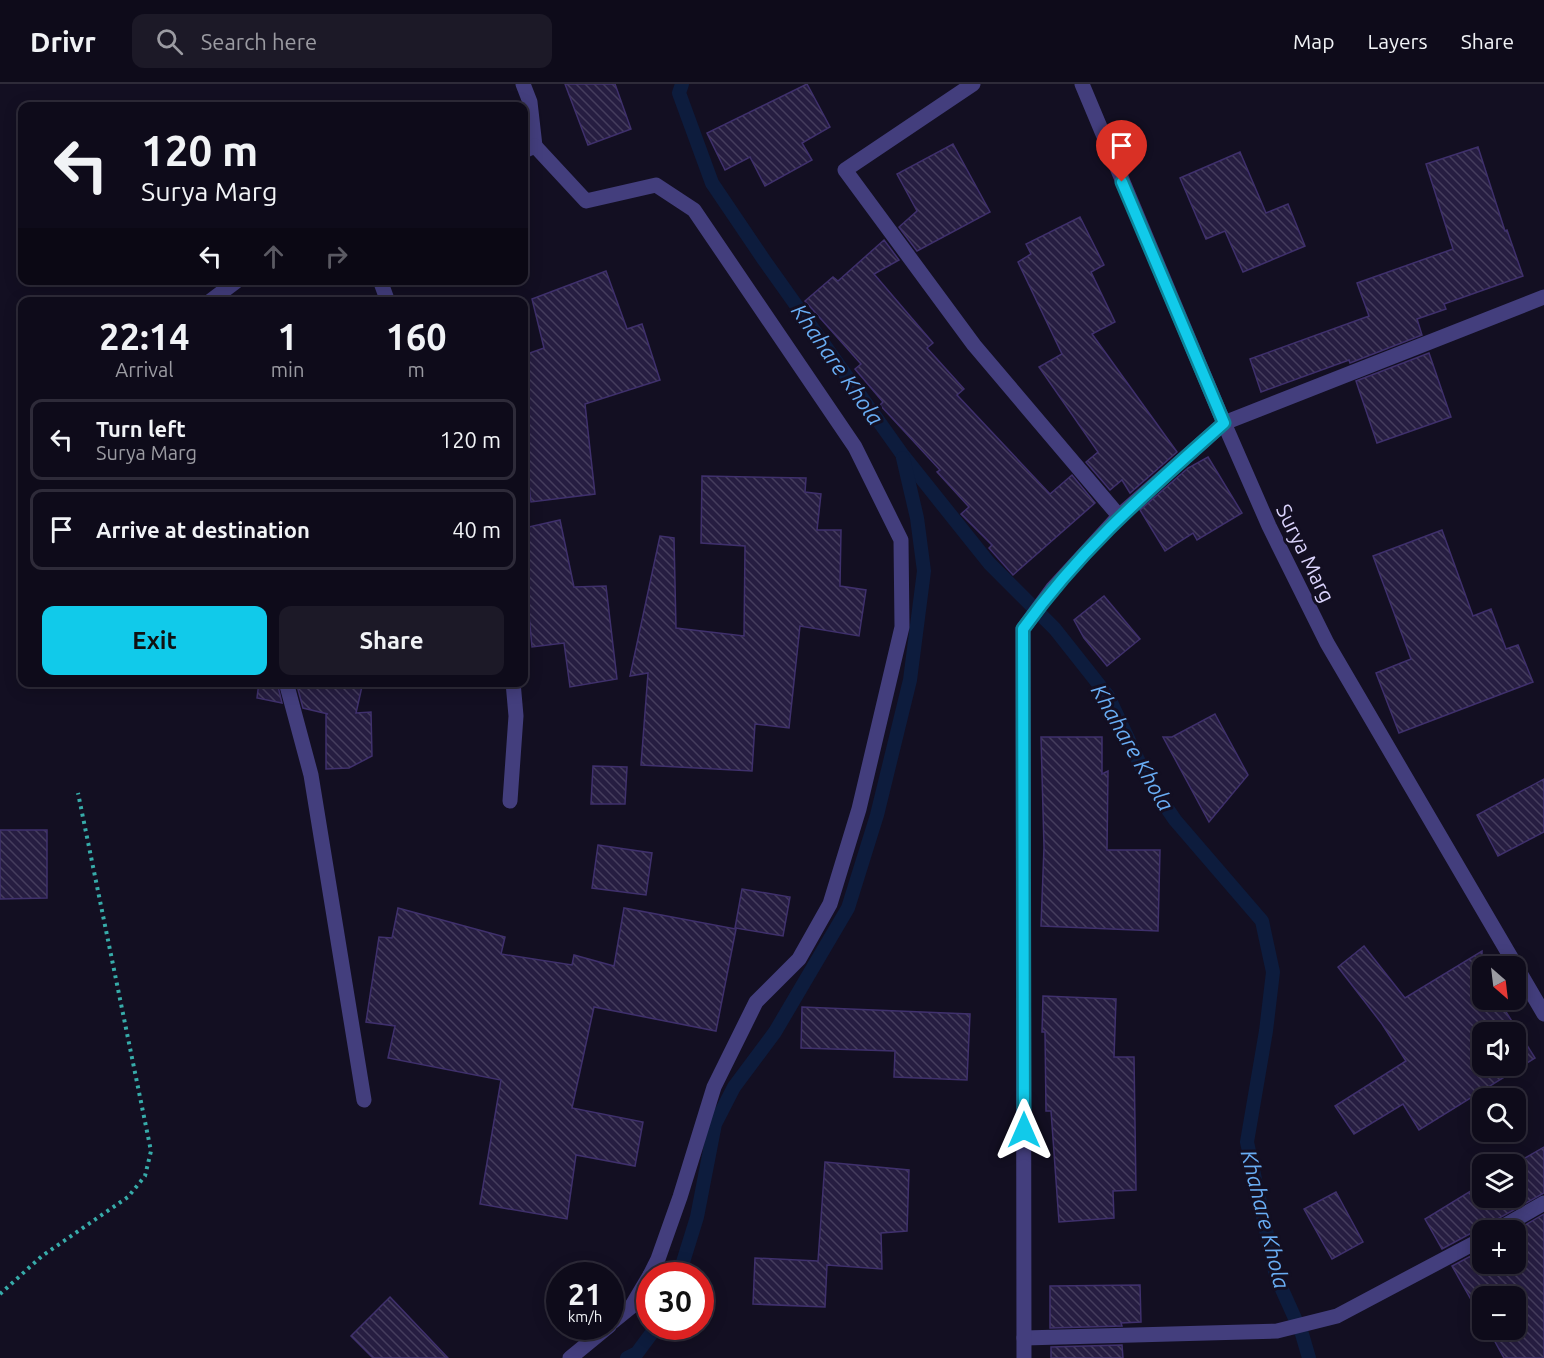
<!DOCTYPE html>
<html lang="en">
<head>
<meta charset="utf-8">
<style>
  body { margin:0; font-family:Ubuntu,sans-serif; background:#1c1927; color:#f1f3f6; height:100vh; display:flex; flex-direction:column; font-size:22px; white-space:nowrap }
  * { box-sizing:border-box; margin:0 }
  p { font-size:20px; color:#9b9ba2 }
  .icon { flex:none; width:33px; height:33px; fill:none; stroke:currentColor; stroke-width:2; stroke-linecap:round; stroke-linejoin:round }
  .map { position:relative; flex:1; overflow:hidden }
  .drawer { position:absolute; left:18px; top:213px; width:510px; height:390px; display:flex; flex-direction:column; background:#0e0b1a; border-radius:12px; box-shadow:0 3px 15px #0003,0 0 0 2px #2e2b39 }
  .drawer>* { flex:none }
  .hud { position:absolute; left:18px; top:18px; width:510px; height:183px; border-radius:12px; box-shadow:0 3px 15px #0003,0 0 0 2px #2e2b39; background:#0e0b1a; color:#f1f3f6; overflow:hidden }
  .needle { width:39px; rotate:152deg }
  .controls { position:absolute; left:1472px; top:872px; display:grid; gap:12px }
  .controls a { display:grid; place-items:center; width:54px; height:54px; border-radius:12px; background:#0e0b1a; box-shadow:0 3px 15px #0003,0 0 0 2px #2e2b39; font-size:30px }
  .speed { position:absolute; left:546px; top:1178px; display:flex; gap:12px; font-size:30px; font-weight:700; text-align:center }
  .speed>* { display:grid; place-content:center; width:78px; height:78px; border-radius:50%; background:#0e0b1a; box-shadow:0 3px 15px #0003,0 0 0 2px #2e2b39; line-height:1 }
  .speed small { font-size:15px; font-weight:400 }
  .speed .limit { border:9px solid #d22; background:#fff; color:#111 }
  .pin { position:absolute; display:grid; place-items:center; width:51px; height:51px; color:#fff; margin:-62px -26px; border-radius:50% 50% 50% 0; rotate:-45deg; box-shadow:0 0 6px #0007 }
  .pin .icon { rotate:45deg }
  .me { position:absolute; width:66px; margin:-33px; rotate:0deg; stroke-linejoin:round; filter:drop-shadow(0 0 4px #0008) }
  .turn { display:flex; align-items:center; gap:21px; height:126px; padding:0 24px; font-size:27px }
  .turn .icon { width:78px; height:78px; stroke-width:2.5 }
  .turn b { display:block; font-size:42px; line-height:51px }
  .lanes { display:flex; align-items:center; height:57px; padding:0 24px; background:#0003; justify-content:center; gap:30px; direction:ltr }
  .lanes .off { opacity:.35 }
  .eta { display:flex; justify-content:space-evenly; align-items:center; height:102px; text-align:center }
  .eta b { font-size:36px; font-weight:600; line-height:42px }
  .cta { display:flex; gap:12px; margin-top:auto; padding:12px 24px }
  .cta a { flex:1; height:69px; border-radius:12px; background:#11caea; color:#111; font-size:24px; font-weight:600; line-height:69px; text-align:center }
  .cta a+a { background:#1c1927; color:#f1f3f6 }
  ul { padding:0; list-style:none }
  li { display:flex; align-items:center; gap:18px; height:81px; margin:0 12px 9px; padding:0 12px; border:3px solid #2e2b39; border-radius:12px }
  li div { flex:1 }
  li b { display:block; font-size:22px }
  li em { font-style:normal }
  header { display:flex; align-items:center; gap:36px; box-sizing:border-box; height:84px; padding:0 30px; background:#0e0b1a; border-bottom:2px solid #2e2b39 }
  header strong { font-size:28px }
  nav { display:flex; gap:33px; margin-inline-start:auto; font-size:21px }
  .search { width:420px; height:54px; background:#1c1927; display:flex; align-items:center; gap:15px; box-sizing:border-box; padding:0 21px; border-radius:12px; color:#9b9ba2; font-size:22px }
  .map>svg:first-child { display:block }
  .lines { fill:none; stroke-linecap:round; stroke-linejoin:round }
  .stream { stroke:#0d1c3d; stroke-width:14 }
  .building { fill:url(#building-back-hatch); stroke:#3f306c; stroke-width:1.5; fill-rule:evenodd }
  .path { stroke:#37acaa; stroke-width:4; stroke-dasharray:3 4.5; stroke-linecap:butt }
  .street { stroke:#433e7d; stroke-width:15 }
  .route-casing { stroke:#0b8398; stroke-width:15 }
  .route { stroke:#11caea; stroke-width:10 }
  .labels { text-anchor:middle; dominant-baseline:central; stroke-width:6; stroke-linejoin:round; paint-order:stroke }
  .street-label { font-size:21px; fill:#dad3fc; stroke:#130f22 }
  .water-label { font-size:22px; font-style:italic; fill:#69adf4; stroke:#130f22 }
</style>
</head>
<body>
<header>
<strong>Drivr</strong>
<div class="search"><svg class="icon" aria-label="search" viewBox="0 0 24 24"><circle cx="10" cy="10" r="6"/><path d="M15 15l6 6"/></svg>Search here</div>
<nav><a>Map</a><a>Layers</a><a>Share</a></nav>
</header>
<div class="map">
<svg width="1544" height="1274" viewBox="0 0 1544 1274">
  <defs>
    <pattern id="building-back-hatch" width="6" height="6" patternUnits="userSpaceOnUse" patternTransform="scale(1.5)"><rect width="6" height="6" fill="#261d41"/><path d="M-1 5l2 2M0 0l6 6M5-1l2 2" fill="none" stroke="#453d5d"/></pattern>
  </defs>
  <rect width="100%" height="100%" fill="#130f22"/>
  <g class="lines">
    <!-- stream -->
    <g class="stream">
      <polyline points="682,0 679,9 712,99 764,176 902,370 989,479 1055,545 1108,612 1147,695 1175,736 1262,837 1273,888 1266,947 1247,1058 1276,1192 1302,1250 1309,1274"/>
      <polyline points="679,1191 697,1133 715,1040 734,1003 775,948 848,824 877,731 910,596 924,487 917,434 903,374"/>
      <polyline points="627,1274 637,1269 657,1242"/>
    </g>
  </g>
  <!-- building -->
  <g class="building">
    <polygon points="565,0 615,0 631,45 588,61"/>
    <polygon points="807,0 830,43 802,59 812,76 765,102 750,73 725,86 707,49"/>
    <polygon points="953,60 990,128 917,167 899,143 917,127 897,90"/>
    <polygon points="1478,63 1505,147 1507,146 1523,192 1444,220 1446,225 1417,235 1422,251 1350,279 1349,276 1261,308 1250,275 1369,232 1357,199 1453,165 1426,80"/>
    <polygon points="1240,68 1266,129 1288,120 1305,162 1243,188 1225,147 1206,155 1180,94"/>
    <polygon points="1080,133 1104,181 1091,188 1115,238 1092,250 1177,368 1130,409 1122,396 1110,406 1086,378 1098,368 1039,283 1062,270 1018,178 1031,170 1026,160"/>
    <polygon points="884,156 899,176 874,190 933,259 927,264 964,305 957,311 1050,410 1072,391 1095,419 1013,491 989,464 992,461 961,430 969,423 937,388 940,386 880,321 883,318 855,285 861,280 805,217 833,193 838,197"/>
    <polygon points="606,187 627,245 642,240 660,296 585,320 595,410 531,418 524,359 524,271 544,264 532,215"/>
    <polygon points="1429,269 1451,333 1377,359 1356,297"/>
    <polygon points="1208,373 1242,429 1197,456 1193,449 1165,467 1140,426 1188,384"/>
    <polygon points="702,392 806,394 805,408 821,410 817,446 841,446 840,502 866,506 859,552 800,542 789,644 755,640 752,687 641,681 648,589 630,592 660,452 674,454 676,544 744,552 745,462 701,459"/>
    <polygon points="560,436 574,503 606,502 617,595 570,603 564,559 532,563 524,477 524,444"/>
    <polygon points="1442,446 1473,532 1491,525 1506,565 1518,561 1533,598 1399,649 1376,589 1411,575 1373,472"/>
    <polygon points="1104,512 1140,555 1107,582 1084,554 1074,536"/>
    <polygon points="259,598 277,598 282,619 257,614"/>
    <polygon points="296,598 363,598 356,629 371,628 372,672 349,684 326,685 326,630 328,630 303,624"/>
    <polygon points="1215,630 1248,691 1209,738 1163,653 1172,653"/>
    <polygon points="1041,653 1102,653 1102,690 1108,687 1107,766 1160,766 1158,847 1041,842 1044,763"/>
    <polygon points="593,682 627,683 625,720 591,720"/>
    <polygon points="1544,695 1544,748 1498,772 1477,731"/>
    <polygon points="0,746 47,746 47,814 0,815"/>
    <polygon points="598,761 652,769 646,811 592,804"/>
    <polygon points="742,805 790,813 783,852 735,844"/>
    <polygon points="398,824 505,853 501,870 572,881 574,871 614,882 624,824 736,845 716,947 594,923 572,1024 643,1038 635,1082 576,1071 567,1135 480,1120 501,996 388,974 395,942 366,938 379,853 392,854"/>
    <path d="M 1364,862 L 1405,914 L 1482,867 L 1482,915 L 1498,915 L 1535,974 L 1419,1046 L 1403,1020 L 1354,1050 L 1335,1022 L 1406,977 L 1382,940 L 1338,883 ZM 1482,948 L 1515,948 L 1515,981 L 1482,981 Z"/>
    <polygon points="1043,912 1116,915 1114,973 1134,973 1136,1106 1113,1107 1114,1134 1059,1138 1051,1027 1046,1027 1045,948 1042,948"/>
    <polygon points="802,923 970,930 967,996 894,993 895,967 801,964"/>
    <polygon points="1544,1063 1544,1109 1492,1138 1487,1146 1477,1146 1442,1165 1425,1135 1482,1100 1482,1113 1515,1113 1515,1080"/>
    <polygon points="825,1078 909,1086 907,1147 881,1149 882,1185 827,1181 825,1223 753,1220 755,1174 818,1177"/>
    <polygon points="1336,1108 1363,1158 1332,1175 1304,1125"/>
    <polygon points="1544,1130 1544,1274 1504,1274 1488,1245 1515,1245 1515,1212 1482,1212 1482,1235 1452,1182 1482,1166 1482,1179 1515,1179 1515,1147"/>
    <polygon points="1140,1201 1141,1238 1121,1239 1122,1242 1050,1244 1050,1202"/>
    <polygon points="390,1213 448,1274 373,1274 351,1252"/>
    <polygon points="1122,1261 1123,1274 1051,1274 1051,1263"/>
  </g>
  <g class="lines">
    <!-- path -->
    <polyline class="path" points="0,1210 42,1172 128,1113 145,1092 151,1067 78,709"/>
    <!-- street -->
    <g class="street">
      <polyline points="523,0 530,18 535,62 524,67"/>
      <polyline points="973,0 845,86 974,261 1119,432"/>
      <polyline points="1082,0 1224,339 1269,442 1327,559 1544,930"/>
      <polyline points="535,62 586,117 656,101 694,126 855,363 901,456 902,543 859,725 830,820 799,875 756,918 714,1003 680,1113 658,1175 650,1191"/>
      <polyline points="380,196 388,218"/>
      <polyline points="209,218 238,196"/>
      <polyline points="286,598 311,691 364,1016"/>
      <polyline points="510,717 516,632 513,598"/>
      <polyline points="1497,1146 1544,1119"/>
      <polyline points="610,1240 631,1223 650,1191"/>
      <polyline points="1024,1254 1277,1247 1337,1232 1482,1155"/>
      <polyline points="570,1274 609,1242"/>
      <polyline points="1024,1274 1023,545 1053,504 1119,432 1224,339 1544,213"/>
    </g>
  </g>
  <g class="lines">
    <defs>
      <path id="route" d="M 1024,1046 L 1023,545 C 1082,463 1149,406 1224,339 L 1122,98"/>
    </defs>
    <!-- route casing -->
    <use href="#route" class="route-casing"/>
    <!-- route -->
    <use href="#route" class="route"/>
  </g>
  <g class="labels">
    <!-- street labels -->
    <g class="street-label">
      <text transform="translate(1306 469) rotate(64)">Surya Marg</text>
    </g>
    <!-- water labels -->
    <g class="water-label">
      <text transform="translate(838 280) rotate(55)">Khahare Khola</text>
      <text transform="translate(1133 663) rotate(60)">Khahare Khola</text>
      <text transform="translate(1266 1135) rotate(76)">Khahare Khola</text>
    </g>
  </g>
</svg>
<div class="controls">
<a><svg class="needle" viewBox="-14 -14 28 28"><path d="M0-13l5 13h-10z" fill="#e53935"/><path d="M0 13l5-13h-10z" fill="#9b9ba2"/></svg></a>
<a><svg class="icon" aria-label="sound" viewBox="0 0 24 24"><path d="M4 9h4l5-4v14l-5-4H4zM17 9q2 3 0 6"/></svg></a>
<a><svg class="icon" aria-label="search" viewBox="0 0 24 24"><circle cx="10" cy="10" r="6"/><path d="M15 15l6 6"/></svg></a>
<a><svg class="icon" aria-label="layers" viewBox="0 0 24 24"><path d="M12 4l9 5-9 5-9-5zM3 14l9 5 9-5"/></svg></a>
<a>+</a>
<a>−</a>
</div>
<div class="speed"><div>21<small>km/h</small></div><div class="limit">30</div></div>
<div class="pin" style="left:1122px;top:98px;background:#d93025"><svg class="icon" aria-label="arrive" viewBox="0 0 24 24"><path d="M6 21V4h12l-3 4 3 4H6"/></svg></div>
<svg class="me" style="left:1024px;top:1046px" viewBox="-20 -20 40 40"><path d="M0-17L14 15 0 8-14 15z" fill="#11caea" stroke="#fff" stroke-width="4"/></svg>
<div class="hud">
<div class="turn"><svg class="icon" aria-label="left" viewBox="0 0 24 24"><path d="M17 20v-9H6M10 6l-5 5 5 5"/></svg><div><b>120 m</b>Surya Marg</div></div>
<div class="lanes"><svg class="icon" aria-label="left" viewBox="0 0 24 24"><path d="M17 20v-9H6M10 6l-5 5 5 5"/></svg><svg class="icon off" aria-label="ahead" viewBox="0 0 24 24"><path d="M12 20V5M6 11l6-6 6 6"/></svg><svg class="icon off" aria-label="right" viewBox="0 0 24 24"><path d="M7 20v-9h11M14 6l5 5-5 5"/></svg></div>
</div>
<section class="drawer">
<div class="eta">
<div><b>22:14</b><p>Arrival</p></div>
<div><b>1</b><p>min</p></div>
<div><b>160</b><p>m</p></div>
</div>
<ul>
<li><svg class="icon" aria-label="left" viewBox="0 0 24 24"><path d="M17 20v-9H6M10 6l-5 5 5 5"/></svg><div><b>Turn left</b><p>Surya Marg</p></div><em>120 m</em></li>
<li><svg class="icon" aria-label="arrive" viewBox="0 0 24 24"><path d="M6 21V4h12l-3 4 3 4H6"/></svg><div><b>Arrive at destination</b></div><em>40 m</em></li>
</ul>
<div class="cta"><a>Exit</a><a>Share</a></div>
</section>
</div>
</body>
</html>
